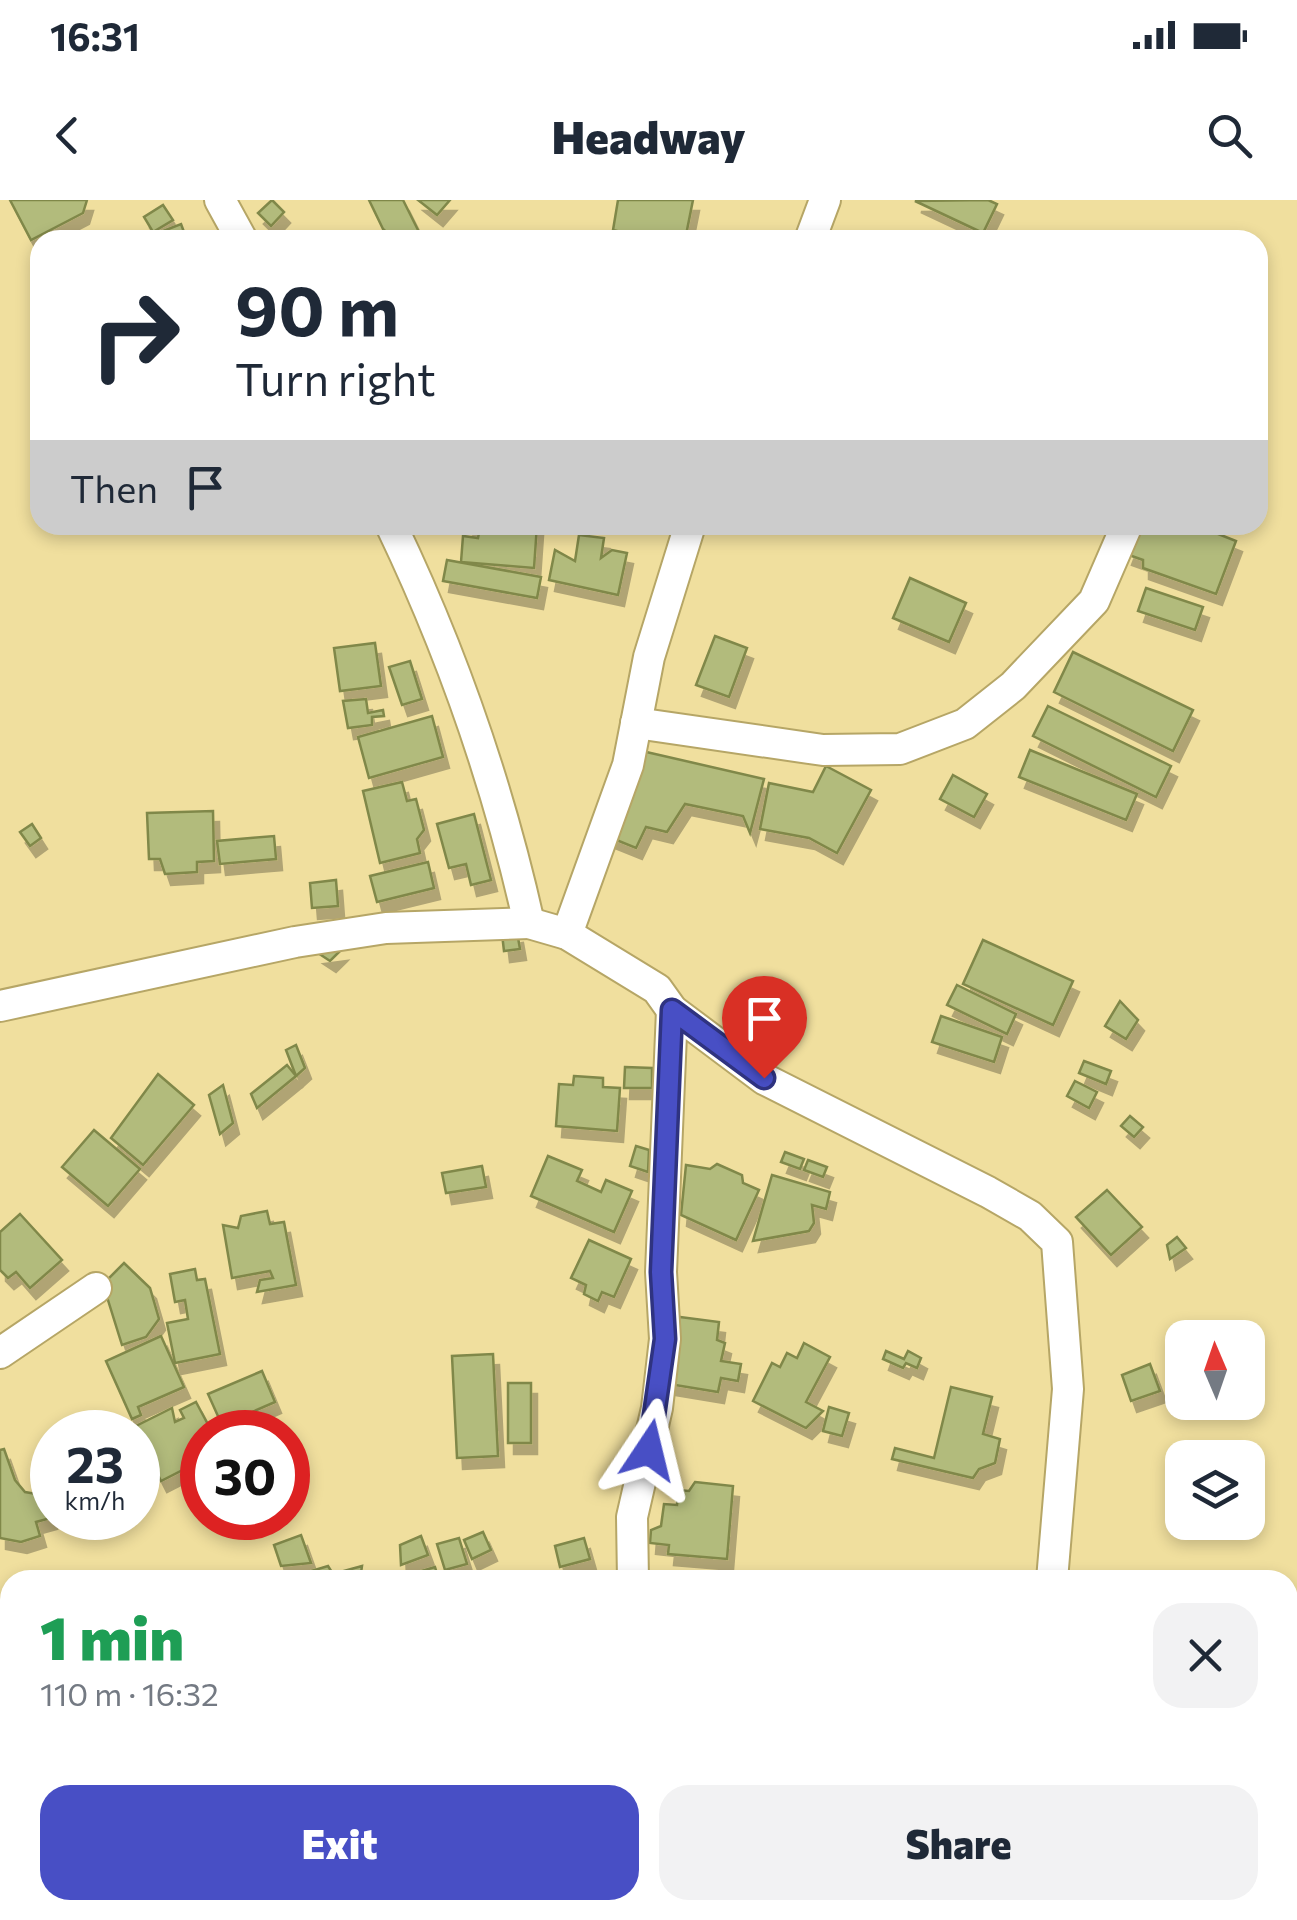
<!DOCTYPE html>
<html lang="en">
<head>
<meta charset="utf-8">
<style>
  body { margin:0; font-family:Commissioner,sans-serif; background:#f2f2f3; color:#1f2937; height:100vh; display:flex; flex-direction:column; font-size:38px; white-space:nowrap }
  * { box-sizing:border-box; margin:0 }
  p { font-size:32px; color:#747a83 }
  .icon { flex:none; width:55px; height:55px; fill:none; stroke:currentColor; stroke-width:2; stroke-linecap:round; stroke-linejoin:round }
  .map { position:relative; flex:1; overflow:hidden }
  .panel { position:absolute; left:0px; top:1370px; width:1298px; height:350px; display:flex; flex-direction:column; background:#fff; border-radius:30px 30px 0 0; box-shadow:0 5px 15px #0003 }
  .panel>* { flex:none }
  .top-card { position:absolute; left:30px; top:30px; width:1238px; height:305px; border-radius:30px; box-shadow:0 5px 15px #0003; background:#fff; color:#1f2937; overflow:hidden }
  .needle { width:65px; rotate:358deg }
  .buttons { position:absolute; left:1165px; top:1120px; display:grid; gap:20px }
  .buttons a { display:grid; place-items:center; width:100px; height:100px; border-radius:20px; background:#fff; box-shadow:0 5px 15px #0003; font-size:50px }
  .speed { position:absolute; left:30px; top:1210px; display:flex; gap:20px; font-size:50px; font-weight:700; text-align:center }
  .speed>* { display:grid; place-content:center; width:130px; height:130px; border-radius:50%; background:#fff; box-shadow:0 5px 15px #0003; line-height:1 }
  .speed small { font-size:25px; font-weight:400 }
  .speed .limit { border:15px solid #d22; background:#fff; color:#111 }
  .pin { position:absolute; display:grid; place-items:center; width:85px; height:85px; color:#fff; margin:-102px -42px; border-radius:50% 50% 50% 0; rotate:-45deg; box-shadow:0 0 10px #0007 }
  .pin .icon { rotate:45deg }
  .me { position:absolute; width:110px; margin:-55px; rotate:10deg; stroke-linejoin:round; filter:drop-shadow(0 0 8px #0008) }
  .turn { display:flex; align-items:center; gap:35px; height:210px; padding:0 40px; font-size:45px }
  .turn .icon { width:130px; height:130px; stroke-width:2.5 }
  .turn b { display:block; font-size:70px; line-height:85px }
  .then { display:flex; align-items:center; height:95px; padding:0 40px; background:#0003; gap:20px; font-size:38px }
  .round { display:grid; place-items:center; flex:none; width:105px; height:105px; border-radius:30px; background:#f2f2f3 }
  .overview { display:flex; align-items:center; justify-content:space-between; height:170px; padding:0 40px }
  h1 { font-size:60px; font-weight:800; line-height:75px; color:#1e9e55 }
  .action { display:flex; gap:20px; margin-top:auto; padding:20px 40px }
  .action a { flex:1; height:115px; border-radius:30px; background:#484fc5; color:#fff; font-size:40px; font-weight:800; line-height:115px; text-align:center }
  .action a+a { background:#f2f2f3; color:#1f2937 }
  .status { display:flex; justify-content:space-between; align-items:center; height:70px; padding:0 50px; background:#fff; direction:ltr }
  .status svg { height:28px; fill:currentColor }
  header { display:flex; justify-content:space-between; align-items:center; height:130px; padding:0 40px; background:#fff; font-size:45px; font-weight:800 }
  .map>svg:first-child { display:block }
  .building { fill:#b2bb7b; stroke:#80884a; stroke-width:2.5; filter:url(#shadow) }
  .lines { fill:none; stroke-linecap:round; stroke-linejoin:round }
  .minor-casing { stroke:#b6a666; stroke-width:34 }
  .minor { stroke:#fff; stroke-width:30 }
  .route-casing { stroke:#2f3380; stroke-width:25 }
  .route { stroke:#484fc5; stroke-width:18 }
</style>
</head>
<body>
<div class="status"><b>16:31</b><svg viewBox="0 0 49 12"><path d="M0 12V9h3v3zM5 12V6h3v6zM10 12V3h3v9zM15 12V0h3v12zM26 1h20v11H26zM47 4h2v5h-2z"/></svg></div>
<header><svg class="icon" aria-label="back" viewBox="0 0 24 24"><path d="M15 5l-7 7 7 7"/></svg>Headway<svg class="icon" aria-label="search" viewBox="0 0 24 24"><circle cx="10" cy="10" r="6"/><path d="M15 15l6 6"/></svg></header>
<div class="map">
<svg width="1297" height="1720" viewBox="0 0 1297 1720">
  <defs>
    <filter id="shadow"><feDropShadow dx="6" dy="11" stdDeviation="0" flood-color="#0004"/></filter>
  </defs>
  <rect width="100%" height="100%" fill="#f0df9e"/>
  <!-- building -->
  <g class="building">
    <polygon points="10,0 87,0 83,13 31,40"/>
    <polygon points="272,0 284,12 271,26 258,13"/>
    <polygon points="369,0 403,0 423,40 395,40 383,29"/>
    <polygon points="418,0 450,0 437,15"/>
    <polygon points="618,0 693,0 685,40 652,40 613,30"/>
    <polygon points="988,0 997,4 983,33 915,1"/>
    <polygon points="163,5 173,20 153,32 144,17"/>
    <polygon points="181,24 187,40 140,40"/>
    <polygon points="467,325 537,325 534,368 461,362 463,336 478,338 479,333 467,332"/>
    <polygon points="1137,325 1204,325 1203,328 1236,341 1216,394 1143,368 1143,360 1126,354"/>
    <polygon points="579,335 604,338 601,358 612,350 627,353 618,395 549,380 555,350 575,361"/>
    <polygon points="447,360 541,377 537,398 443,381"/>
    <polygon points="910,378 966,403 949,442 893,418"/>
    <polygon points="1146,388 1203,407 1195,430 1138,411"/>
    <polygon points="715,436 747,448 729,497 696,485"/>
    <polygon points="375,443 381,486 340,491 334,448"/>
    <polygon points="1073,452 1193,510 1173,551 1054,492"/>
    <polygon points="410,461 422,499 402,505 389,467"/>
    <polygon points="366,499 368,513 383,510 384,516 372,517 372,525 348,528 343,501"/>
    <polygon points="1048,506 1171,566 1156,597 1033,536"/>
    <polygon points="432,516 443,557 369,578 358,537"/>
    <polygon points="1030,550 1137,594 1126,620 1019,577"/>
    <polygon points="642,551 764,579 750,633 743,616 685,604 667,632 646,627 636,648 609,637"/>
    <polygon points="826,566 871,590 837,653 809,638 760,629 769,583 813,592"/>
    <polygon points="953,575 987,594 974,617 940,599"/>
    <polygon points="402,582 407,601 416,599 424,630 417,639 420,653 380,663 363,591"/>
    <polygon points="213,611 214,661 197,662 197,672 165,674 160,659 149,659 147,613"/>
    <polygon points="474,614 491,680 471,685 466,664 449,668 437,624"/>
    <polygon points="32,624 41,638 30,646 20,632"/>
    <polygon points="274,636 276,659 220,664 217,641"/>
    <polygon points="428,662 434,688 377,702 370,676"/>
    <polygon points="336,680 338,706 312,708 310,683"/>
    <polygon points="517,732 520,749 504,751 502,734"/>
    <polygon points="983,740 1073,781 1053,825 963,784"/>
    <polygon points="341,750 330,761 318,753"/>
    <polygon points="957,785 1016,814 1007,834 947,805"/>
    <polygon points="1120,801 1138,820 1126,839 1105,826"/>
    <polygon points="941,816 1002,837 994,862 932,842"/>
    <polygon points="296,845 305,868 296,876 286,850"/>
    <polygon points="1084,861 1111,871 1106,884 1079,873"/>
    <polygon points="287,865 296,876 257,908 251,894"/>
    <polygon points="625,867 652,868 652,888 624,888"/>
    <polygon points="158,874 194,905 143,965 111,938"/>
    <polygon points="574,876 603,878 603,887 620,888 617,931 556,926 559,884 573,885"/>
    <polygon points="1075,881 1097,892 1089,908 1067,896"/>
    <polygon points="223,885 233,923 220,934 209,895"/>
    <polygon points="1130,916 1143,927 1134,937 1121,926"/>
    <polygon points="94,930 140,969 108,1006 62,967"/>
    <polygon points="636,946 649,950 648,972 630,966"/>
    <polygon points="785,952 804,959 800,969 781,962"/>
    <polygon points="548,956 582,970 577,981 601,992 606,980 632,991 614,1032 531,996"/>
    <polygon points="808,960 827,967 823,977 804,970"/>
    <polygon points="717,964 742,975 743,983 759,990 736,1040 681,1015 686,965 710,969"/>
    <polygon points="482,966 486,987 446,993 442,973"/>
    <polygon points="772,975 830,992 826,1009 812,1005 814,1023 809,1031 753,1041"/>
    <polygon points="1107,990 1142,1027 1111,1055 1076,1017"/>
    <polygon points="267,1011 270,1024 284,1022 296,1085 257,1092 260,1080 273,1078 270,1071 232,1078 223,1025 238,1028 241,1016"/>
    <polygon points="20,1014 62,1060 30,1088 16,1072 8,1078 0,1070 0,1032"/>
    <polygon points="1177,1037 1186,1048 1170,1059 1167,1045"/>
    <polygon points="589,1040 631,1059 614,1097 602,1092 598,1101 584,1094 586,1085 571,1078"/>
    <polygon points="124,1063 150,1088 159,1119 146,1137 122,1145 103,1084"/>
    <polygon points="195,1069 197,1080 205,1079 220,1154 175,1163 167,1123 188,1119 185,1100 175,1102 170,1074"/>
    <polygon points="680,1117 719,1122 717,1140 725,1143 721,1161 741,1164 738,1181 721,1178 718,1192 669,1184 670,1120"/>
    <polygon points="161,1136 184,1187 138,1207 141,1215 132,1219 106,1161"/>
    <polygon points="804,1143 830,1157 806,1202 823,1211 806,1228 753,1201 772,1163 780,1167 787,1153 797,1158"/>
    <polygon points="886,1151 904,1159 908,1151 921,1158 917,1168 906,1163 903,1168 883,1159"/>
    <polygon points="493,1154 498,1256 457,1258 452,1156"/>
    <polygon points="1150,1164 1160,1191 1131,1201 1122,1175"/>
    <polygon points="262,1171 275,1202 222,1225 208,1194"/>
    <rect x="508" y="1183" width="23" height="60"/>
    <polygon points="951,1187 992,1197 983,1234 1000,1239 995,1263 979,1269 973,1278 892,1259 895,1248 934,1258"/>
    <polygon points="196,1202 212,1232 202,1232 202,1260 161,1281 134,1227 172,1208 175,1222 184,1218 180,1210"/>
    <polygon points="829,1207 849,1213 842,1236 823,1231"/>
    <polygon points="4,1249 15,1280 25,1292 43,1295 51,1318 36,1322 40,1336 21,1342 0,1338 0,1250"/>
    <polygon points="695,1282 733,1286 727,1359 668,1354 669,1345 650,1343 651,1330 661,1326 664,1304 677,1305 678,1290 689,1291"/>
    <polygon points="483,1332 491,1350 472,1359 464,1340"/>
    <polygon points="301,1335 311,1363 281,1366 274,1345"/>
    <polygon points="421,1336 428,1355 401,1365 400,1345"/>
    <polygon points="459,1338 467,1364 445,1370 437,1344"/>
    <polygon points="584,1338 590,1359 560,1367 555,1346"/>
    <polygon points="328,1366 333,1374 362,1366 360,1380 300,1380 298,1375"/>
    <polygon points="435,1367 439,1380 410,1380 408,1375"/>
    <polygon points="1288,1481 1297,1498 1297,1600 1293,1602 1288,1592"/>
    <polygon points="10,1602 10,1669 0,1675 0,1609"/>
    <rect x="591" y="1710" width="39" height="10"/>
    <polygon points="721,1710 771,1710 773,1712 767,1720 713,1720"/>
    <polygon points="792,1710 825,1710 820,1720 794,1720 789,1718"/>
    <polygon points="1012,1710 1050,1710 1032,1720 1018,1720"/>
    <polygon points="1062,1710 1079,1710 1086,1720 1048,1720"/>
    <polygon points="1099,1710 1136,1710 1142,1720 1104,1720"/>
  </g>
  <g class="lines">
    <defs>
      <g id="minor">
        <polyline points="220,0 242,40"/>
        <polyline points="810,40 825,0"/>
        <polyline points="636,523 823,550 900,549 965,524 1013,486 1094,401 1127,325"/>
        <polyline points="529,723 567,734 657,789 672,810 764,879 988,992 1030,1016 1057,1042 1068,1189 1052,1380"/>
        <polyline points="567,734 628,565 649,457 690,325"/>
        <path d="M 0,806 L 295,742 L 386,728 L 529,723 C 498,585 452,452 391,325"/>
        <polyline points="0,1153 96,1088"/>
        <polyline points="633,1380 632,1317 657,1208 665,1139 661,1072 672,810"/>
        <polyline points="1288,1429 1297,1421"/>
        <polyline points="0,1532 10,1554"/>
        <polyline points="72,1710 74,1720"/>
        <polyline points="676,1710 677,1720"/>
        <polyline points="971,1710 987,1720"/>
        <polyline points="495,1720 512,1710"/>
      </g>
    </defs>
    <!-- minor casing -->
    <use href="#minor" class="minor-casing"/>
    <!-- minor -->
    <use href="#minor" class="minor"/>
  </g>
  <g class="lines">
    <defs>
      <polyline id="route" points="649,1250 665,1139 661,1072 672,810 764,878"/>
    </defs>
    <!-- route casing -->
    <use href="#route" class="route-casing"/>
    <!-- route -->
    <use href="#route" class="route"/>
  </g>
</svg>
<div class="buttons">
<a><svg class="needle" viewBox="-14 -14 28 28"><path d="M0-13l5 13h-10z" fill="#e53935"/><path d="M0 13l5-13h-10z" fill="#747a83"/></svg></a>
<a><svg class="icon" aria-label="layers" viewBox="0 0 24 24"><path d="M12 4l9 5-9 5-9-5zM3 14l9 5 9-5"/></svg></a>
</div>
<div class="speed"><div>23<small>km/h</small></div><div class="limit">30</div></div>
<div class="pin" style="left:764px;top:878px;background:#d93025"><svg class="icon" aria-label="arrive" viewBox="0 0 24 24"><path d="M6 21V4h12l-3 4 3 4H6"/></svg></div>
<svg class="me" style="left:649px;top:1250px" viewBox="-20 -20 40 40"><path d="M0-17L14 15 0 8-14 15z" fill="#484fc5" stroke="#fff" stroke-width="4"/></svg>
<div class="top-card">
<div class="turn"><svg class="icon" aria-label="right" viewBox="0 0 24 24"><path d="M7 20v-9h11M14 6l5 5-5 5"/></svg><div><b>90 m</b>Turn right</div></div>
<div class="then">Then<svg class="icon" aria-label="arrive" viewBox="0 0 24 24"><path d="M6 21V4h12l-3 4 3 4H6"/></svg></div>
</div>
<section class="panel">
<div class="overview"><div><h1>1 min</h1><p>110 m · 16:32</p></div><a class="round"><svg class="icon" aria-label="close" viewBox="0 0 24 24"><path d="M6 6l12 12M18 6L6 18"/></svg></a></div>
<div class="action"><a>Exit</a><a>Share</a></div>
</section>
</div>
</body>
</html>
